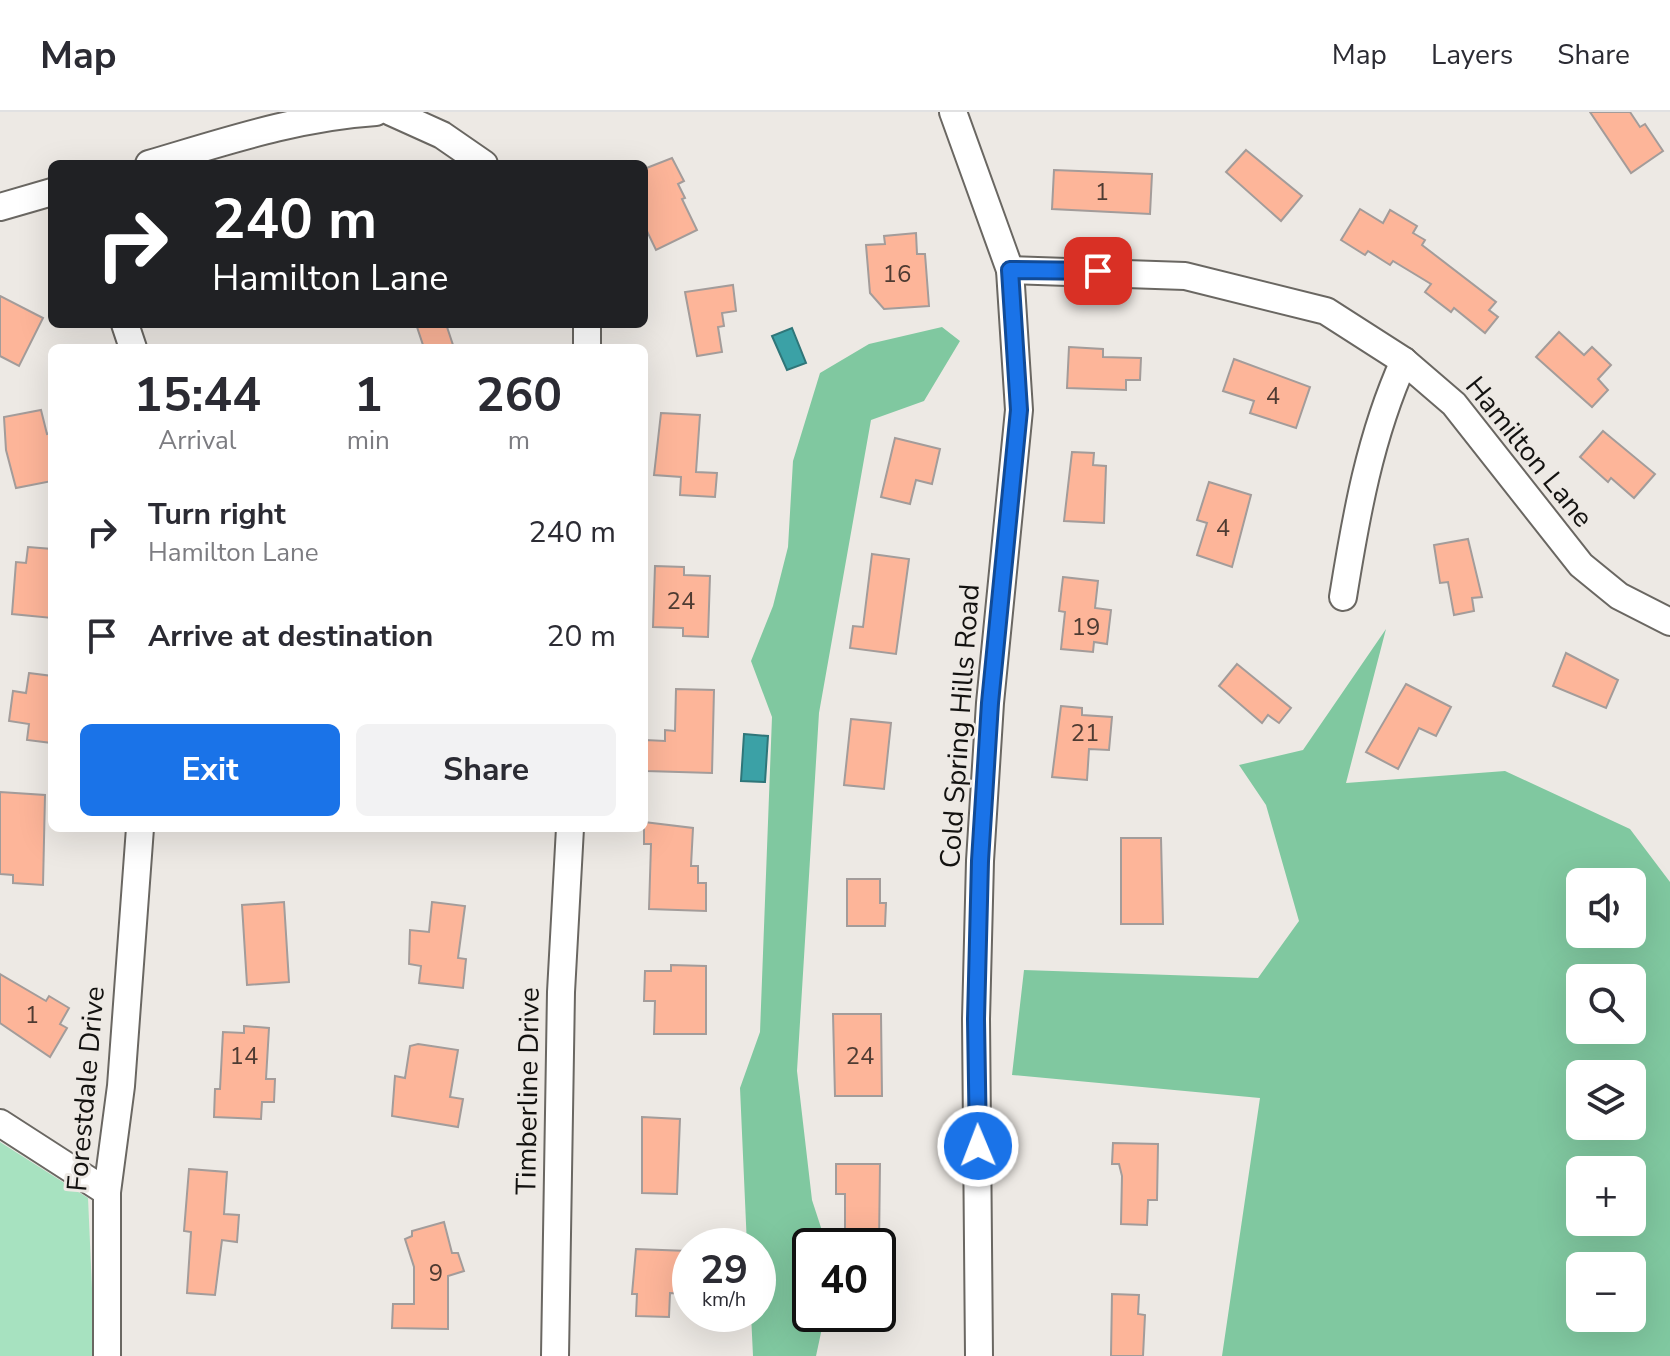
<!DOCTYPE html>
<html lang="en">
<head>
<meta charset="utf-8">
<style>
  body { margin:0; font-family:"Nunito Sans",sans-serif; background:#f2f2f3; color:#2b2b33; height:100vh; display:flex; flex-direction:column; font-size:30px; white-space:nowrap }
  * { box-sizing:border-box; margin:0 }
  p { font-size:26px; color:#7c7c81 }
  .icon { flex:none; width:44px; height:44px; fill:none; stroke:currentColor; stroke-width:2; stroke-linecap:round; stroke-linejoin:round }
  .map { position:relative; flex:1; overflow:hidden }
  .sheet { position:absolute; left:48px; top:232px; width:600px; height:488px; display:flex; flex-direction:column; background:#fff; border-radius:12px; box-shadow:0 8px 32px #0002 }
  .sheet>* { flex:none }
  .banner { position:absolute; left:48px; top:48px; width:600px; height:168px; border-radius:12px; box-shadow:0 8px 32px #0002; background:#202124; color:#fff; overflow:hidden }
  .tools { position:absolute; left:1566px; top:756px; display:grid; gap:16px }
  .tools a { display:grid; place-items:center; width:80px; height:80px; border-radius:12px; background:#fff; box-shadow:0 8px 32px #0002; font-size:40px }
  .speed { position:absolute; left:672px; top:1116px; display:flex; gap:16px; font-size:40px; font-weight:700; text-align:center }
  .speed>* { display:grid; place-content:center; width:104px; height:104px; border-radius:50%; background:#fff; box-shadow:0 8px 32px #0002; line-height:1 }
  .speed small { font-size:20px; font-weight:400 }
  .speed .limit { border:4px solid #111; border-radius:12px; background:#fff; color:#111 }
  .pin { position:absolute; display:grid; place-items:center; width:68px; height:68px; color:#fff; margin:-34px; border-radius:16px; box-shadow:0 4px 12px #0006 }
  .me { position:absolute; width:88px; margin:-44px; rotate:359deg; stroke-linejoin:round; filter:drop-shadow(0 0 6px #0008) }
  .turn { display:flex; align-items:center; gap:28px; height:168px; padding:0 32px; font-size:36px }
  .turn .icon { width:104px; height:104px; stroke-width:2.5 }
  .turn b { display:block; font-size:56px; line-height:68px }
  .eta { display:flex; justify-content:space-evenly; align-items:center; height:136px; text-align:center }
  .eta b { font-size:48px; font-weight:700; line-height:56px }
  .button { display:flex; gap:16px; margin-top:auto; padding:16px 32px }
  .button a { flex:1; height:92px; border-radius:12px; background:#1a73e8; color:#fff; font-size:32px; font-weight:700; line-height:92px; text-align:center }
  .button a+a { background:#f2f2f3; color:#2b2b33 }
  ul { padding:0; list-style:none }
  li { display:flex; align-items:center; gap:24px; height:104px; padding:0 32px }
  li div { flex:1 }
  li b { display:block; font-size:30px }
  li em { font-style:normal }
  header { display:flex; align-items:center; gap:48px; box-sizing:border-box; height:112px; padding:0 40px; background:#fff; border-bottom:2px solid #e1e1e2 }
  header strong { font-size:38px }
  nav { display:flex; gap:44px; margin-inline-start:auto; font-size:28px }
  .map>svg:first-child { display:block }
  .green { fill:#a7e2c0 }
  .forest { fill:#80c8a0; fill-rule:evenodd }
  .water { fill:#3ba1a6; stroke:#2f7679; stroke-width:2 }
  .building { fill:#fdb599; stroke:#a39c9a; stroke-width:2 }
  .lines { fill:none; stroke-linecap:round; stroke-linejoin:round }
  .minor-casing { stroke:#6a6762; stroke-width:30 }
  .minor { stroke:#fff; stroke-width:26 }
  .route-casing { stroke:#114b97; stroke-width:20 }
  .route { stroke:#1a73e8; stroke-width:14 }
  .labels { text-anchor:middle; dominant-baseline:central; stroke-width:6; stroke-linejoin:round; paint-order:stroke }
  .number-label { font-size:24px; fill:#4e3b32 }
  .street-label { font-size:28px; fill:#131210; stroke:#ede9e4 }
</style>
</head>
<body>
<header>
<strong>Map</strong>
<nav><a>Map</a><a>Layers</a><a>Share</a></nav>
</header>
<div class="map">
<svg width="1670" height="1244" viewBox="0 0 1670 1244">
  <rect width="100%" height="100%" fill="#ede9e4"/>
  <!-- green -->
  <polygon class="green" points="0,1030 88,1086 95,1244 0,1244"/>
  <!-- forest -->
  <g class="forest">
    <polygon points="942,215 960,229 924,289 871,308 819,601 797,959 812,1088 827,1134 810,1134 810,1202 825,1202 816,1244 753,1244 751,1202 758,1202 758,1134 747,1134 740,976 760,920 772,605 751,549 773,494 788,435 793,349 820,261 869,232"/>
    <path d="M 1386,517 L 1346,671 L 1505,659 L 1630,717 L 1670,770 L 1670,1244 L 1222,1244 L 1260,986 L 1012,963 L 1024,858 L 1258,866 L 1299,809 L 1266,693 L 1239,653 L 1303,638 ZM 1580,770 L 1632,770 L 1632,822 L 1580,822 ZM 1580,866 L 1632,866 L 1632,918 L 1580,918 ZM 1580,962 L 1632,962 L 1632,1014 L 1580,1014 ZM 1580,1058 L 1632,1058 L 1632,1110 L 1580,1110 ZM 1580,1154 L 1632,1154 L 1632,1206 L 1580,1206 Z"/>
  </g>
  <!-- water -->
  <g class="water">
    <polygon points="792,216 806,251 787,258 772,224"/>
    <polygon points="744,622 768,624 765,670 741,669"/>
  </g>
  <!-- building -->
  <g class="building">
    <polygon points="1590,0 1630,0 1640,15 1645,12 1663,39 1631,61"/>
    <polygon points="1246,38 1302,84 1281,109 1226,60"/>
    <polygon points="672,46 684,69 678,72 685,86 682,87 697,118 656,138 644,113 644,57"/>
    <polygon points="1054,58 1152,62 1150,102 1052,97"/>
    <polygon points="1360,97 1383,111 1390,98 1417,114 1413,121 1425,128 1422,133 1496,190 1489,198 1498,205 1485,221 1454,196 1451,200 1425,180 1431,172 1393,149 1390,153 1368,139 1365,143 1341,128"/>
    <polygon points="916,121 917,142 925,142 929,194 884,197 870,181 866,133 885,132 884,124"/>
    <polygon points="733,173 736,199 722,201 724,214 718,215 722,240 697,244 685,180"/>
    <polygon points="0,184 43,206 19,254 0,244"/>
    <polygon points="416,212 446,212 454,236 424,236"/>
    <polygon points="1559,220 1584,243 1592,235 1611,253 1598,267 1608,278 1592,295 1536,245"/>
    <polygon points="1069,235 1103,237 1103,245 1141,246 1140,268 1126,268 1126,278 1067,276"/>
    <polygon points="1234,247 1310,275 1296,316 1250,301 1254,289 1223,279"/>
    <polygon points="41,298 47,322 52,321 52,369 16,376 6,338 4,305"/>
    <polygon points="661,301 700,303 696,360 717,361 715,385 680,383 681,365 654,363"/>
    <polygon points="1603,319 1655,362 1634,386 1611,366 1608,370 1580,345"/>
    <polygon points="895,326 940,337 932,372 916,368 910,392 881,385"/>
    <polygon points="1072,340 1094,341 1093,353 1106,354 1104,411 1064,409"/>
    <polygon points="1209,370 1251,383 1232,455 1197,443 1207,411 1197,408"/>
    <polygon points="1468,427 1482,485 1472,486 1474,499 1454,503 1448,470 1440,471 1434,433"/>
    <polygon points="28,435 52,437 52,506 12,502 16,450 26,451"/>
    <polygon points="872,442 909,447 896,542 850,536 853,514 863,515"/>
    <polygon points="655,454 684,455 684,463 710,464 708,525 683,524 683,516 653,515"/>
    <polygon points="1063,465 1098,469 1095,496 1111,498 1107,532 1094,530 1093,540 1061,537 1065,500 1059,499"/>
    <polygon points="1566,541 1618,568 1606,596 1553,574"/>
    <polygon points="1237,552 1291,596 1279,611 1268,603 1262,611 1219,574"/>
    <polygon points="29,561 52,564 52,631 27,628 29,612 9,609 13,579 26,581"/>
    <polygon points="1406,572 1451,595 1436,624 1419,616 1398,657 1366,640"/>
    <polygon points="676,577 714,578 712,661 646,659 646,628 665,629 665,618 675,619"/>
    <polygon points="1061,594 1082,596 1082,603 1112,605 1109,638 1089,637 1087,668 1052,665"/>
    <polygon points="851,607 891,611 884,677 844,673"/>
    <polygon points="0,680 45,683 43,773 13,771 13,763 0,762"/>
    <polygon points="644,710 693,716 691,754 698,754 698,771 706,771 706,799 649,797 651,732 644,732"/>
    <polygon points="1121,726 1161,726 1163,812 1121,812"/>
    <polygon points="847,767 880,767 880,791 886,791 885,814 847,814"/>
    <polygon points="284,790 289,870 247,873 242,793"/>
    <polygon points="432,790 465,794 458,846 466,847 463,876 419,871 421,854 409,852 410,818 429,820"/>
    <polygon points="671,853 706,854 706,922 654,922 655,889 644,889 645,859 671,859"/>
    <polygon points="0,862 46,889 49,884 69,896 60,912 67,916 50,945 0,911"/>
    <polygon points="833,902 881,902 882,984 835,984"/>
    <polygon points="244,914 269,916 266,967 275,967 274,990 262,990 261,1007 214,1005 215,977 220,977 223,920 244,921"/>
    <polygon points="418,932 458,938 450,985 463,987 458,1015 392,1004 395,964 405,966 410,934"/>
    <polygon points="642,1005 680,1007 677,1082 642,1081"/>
    <polygon points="1113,1031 1158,1032 1157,1088 1148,1088 1147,1113 1121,1112 1122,1064 1119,1052 1112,1052"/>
    <polygon points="836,1052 880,1052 879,1134 845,1134 845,1082 836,1082"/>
    <polygon points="189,1057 227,1060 224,1102 239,1103 237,1130 222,1128 215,1183 187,1181 191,1120 184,1119"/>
    <polygon points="444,1110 452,1141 458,1141 464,1159 448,1164 448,1217 392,1216 393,1192 414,1192 414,1155 405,1127 412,1124 412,1119"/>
    <polygon points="636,1137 688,1139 690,1182 670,1181 669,1205 636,1204 637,1182 632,1182"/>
    <polygon points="1112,1182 1139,1183 1138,1202 1145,1203 1143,1244 1111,1244"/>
  </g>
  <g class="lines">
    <defs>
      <g id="minor">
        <polyline points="391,0 442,23 484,52"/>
        <polyline points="953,0 1010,158 1019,298 990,591 980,749 976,907 979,1244"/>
        <path d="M 149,52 C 224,30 297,5 376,0"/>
        <polyline points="0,95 52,80"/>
        <polyline points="1010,158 1185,164 1326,199 1404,249 1454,292 1581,453 1619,484 1670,510"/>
        <polyline points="125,212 133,236"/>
        <polyline points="587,236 587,212"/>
        <path d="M 1343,485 C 1356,404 1370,324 1404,249"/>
        <polyline points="0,1011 107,1080"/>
        <polyline points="107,1244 107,1080 121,974 140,716"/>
        <polyline points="555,1244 561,880 570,716"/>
      </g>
    </defs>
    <!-- minor casing -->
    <use href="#minor" class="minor-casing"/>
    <!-- minor -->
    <use href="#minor" class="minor"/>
  </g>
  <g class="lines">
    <defs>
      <polyline id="route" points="978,1034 976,907 980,749 990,591 1019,298 1010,158 1098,159"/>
    </defs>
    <!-- route casing -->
    <use href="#route" class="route-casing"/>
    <!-- route -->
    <use href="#route" class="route"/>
  </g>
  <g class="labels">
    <!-- number labels -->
    <g class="number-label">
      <text x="1102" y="80">1</text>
      <text x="897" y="162">16</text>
      <text x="1273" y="284">4</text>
      <text x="1223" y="416">4</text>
      <text x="681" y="489">24</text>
      <text x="1086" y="515">19</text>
      <text x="1085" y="621">21</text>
      <text x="32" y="903">1</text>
      <text x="244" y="944">14</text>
      <text x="860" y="944">24</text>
      <text x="436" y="1161">9</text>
    </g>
    <!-- street labels -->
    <g class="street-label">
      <text transform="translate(1529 340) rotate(51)">Hamilton Lane</text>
      <text transform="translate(960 614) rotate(-86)">Cold Spring Hills Road</text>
      <text transform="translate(86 977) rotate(-85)">Forestdale Drive</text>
      <text transform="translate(528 979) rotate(-89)">Timberline Drive</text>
    </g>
  </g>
</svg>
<div class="tools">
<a><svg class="icon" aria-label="sound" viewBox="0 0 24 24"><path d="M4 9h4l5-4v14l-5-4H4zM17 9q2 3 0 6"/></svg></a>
<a><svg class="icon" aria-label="search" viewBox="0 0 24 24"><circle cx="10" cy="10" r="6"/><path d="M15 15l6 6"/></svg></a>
<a><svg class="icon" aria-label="layers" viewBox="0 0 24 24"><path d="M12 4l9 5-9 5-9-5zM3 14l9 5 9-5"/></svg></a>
<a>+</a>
<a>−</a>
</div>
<div class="speed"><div>29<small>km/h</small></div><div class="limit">40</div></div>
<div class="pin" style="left:1098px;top:159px;background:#d93025"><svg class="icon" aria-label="arrive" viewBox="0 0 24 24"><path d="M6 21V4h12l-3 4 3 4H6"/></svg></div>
<svg class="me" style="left:978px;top:1034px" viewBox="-20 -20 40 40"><circle r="17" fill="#1a73e8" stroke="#fff" stroke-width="3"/><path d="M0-11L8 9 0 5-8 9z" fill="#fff"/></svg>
<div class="banner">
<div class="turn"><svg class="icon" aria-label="right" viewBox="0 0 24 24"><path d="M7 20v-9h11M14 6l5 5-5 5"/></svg><div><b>240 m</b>Hamilton Lane</div></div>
</div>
<section class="sheet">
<div class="eta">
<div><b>15:44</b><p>Arrival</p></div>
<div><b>1</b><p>min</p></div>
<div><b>260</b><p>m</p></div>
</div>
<ul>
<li><svg class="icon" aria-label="right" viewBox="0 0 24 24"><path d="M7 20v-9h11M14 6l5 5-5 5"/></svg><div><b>Turn right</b><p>Hamilton Lane</p></div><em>240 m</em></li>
<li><svg class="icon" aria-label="arrive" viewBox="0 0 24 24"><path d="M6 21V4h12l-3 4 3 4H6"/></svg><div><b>Arrive at destination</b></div><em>20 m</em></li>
</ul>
<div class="button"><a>Exit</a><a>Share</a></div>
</section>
</div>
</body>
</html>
